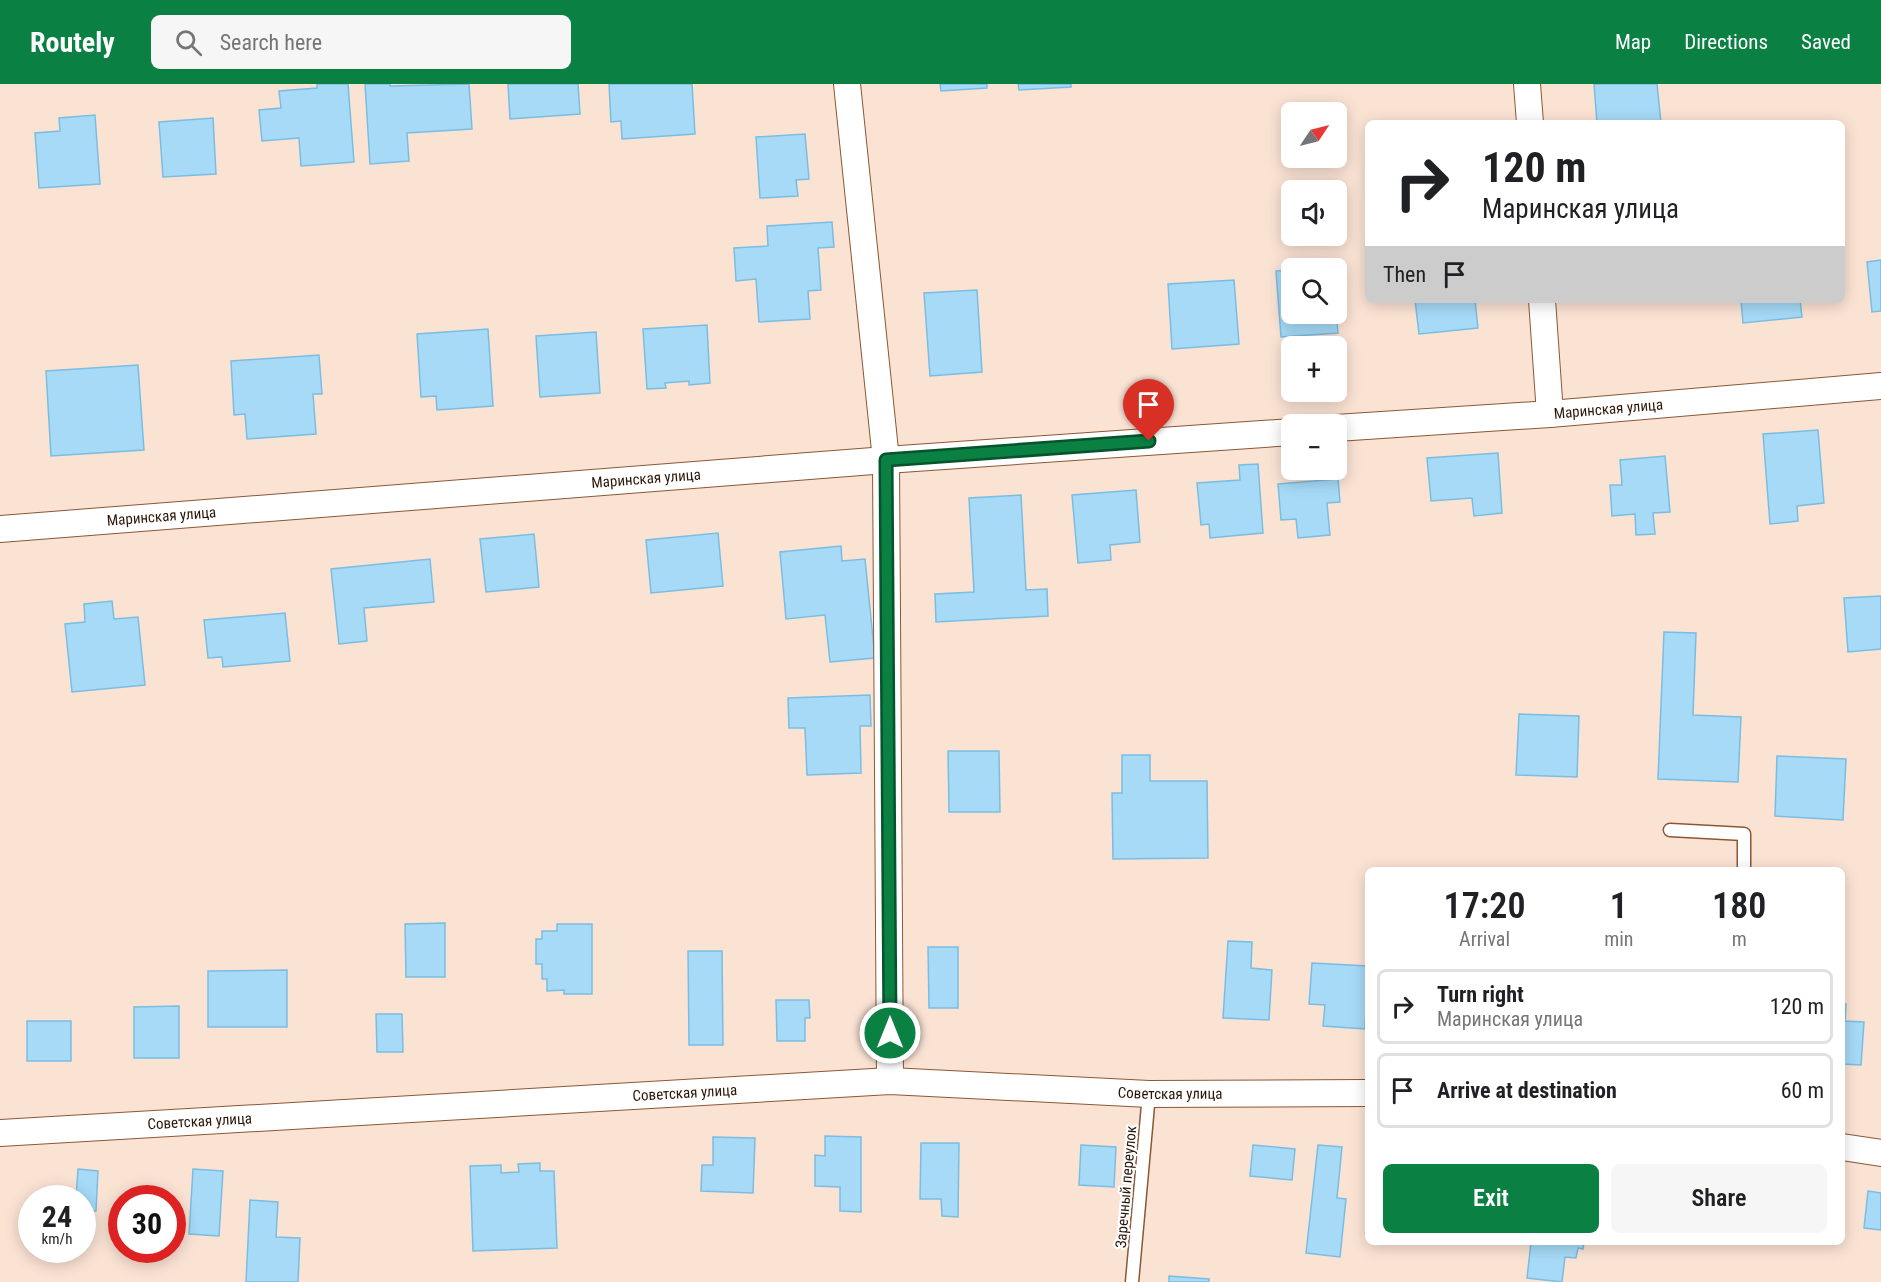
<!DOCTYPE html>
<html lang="en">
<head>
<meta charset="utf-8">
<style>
  body { margin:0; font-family:"Roboto Condensed",sans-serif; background:#f6f6f6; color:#202124; height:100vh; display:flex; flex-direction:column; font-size:22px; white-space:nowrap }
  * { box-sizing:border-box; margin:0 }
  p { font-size:20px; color:#757577 }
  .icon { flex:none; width:33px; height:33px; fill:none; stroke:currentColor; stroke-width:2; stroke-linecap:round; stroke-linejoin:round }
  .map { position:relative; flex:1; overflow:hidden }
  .drawer { position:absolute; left:1365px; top:783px; width:480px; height:378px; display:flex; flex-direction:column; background:#fff; border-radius:9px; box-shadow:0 3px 15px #0003 }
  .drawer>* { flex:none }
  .banner { position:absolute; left:1365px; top:36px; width:480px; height:183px; border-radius:9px; box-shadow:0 3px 15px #0003; background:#fff; color:#202124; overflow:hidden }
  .needle { width:39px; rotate:55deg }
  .buttons { position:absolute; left:1281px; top:18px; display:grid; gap:12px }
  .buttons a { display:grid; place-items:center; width:66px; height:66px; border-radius:9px; background:#fff; box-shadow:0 3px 15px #0003; font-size:30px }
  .speed { position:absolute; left:18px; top:1101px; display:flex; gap:12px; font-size:30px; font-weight:700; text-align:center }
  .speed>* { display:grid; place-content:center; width:78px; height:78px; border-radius:50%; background:#fff; box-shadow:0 3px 15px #0003; line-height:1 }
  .speed small { font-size:15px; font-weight:400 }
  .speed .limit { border:9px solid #d22; background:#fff; color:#111 }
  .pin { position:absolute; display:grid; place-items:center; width:51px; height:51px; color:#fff; margin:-62px -26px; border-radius:50% 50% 50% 0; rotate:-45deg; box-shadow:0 0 6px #0007 }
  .pin .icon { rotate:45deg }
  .me { position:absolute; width:66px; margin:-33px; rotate:0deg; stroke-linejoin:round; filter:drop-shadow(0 0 4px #0008) }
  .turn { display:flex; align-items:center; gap:21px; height:126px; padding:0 18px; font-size:27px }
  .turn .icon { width:78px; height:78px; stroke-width:2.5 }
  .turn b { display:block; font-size:42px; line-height:51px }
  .then { display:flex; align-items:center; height:57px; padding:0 18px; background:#0003; gap:12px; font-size:22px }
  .eta { display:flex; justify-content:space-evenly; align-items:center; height:102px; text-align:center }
  .eta b { font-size:36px; font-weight:600; line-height:42px }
  .cta { display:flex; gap:12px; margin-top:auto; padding:12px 18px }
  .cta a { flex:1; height:69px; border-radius:9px; background:#0b8043; color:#fff; font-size:24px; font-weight:600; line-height:69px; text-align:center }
  .cta a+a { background:#f6f6f6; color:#202124 }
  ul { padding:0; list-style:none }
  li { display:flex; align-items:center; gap:18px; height:75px; margin:0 12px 9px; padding:0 6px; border:3px solid #e0e0e0; border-radius:9px }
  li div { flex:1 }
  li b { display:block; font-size:22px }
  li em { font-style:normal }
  header { display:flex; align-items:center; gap:36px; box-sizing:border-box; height:84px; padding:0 30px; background:#0b8043; color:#fff }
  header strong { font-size:28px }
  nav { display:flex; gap:33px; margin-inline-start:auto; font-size:21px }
  .search { width:420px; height:54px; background:#f6f6f6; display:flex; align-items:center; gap:15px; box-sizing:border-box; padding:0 21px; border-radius:9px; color:#757577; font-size:22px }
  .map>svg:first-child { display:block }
  .building { fill:#a6daf7; stroke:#7bbde1; stroke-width:1.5 }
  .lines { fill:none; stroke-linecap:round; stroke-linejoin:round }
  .lane-casing { stroke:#8b5735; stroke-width:15 }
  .street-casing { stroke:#8b5735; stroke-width:28 }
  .lane { stroke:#fff; stroke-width:12 }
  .street { stroke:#fff; stroke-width:26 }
  .route-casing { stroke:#07532c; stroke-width:15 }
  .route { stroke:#0b8043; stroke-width:10 }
  .labels { text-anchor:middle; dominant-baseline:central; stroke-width:4.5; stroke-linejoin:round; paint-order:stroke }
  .street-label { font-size:15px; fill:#2b1608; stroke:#fff }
</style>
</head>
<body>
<header>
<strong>Routely</strong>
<div class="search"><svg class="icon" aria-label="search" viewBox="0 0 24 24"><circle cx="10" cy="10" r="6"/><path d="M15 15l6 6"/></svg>Search here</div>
<nav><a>Map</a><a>Directions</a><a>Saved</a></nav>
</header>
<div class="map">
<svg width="1881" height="1198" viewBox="0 0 1881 1198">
  <rect width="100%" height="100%" fill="#fbe3d4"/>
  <!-- building -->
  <g class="building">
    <polygon points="317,0 348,0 354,78 301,82 299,54 262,57 259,26 281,24 279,7 317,4"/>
    <polygon points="365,0 390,0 390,2 469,0 472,45 407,49 409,77 370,80"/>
    <polygon points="508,0 578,0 580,30 510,35"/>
    <polygon points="609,0 692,0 695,50 622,55 621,37 611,38"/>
    <polygon points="940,0 987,0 987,4 941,7"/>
    <polygon points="1018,0 1071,0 1071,3 1019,6"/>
    <polygon points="1594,0 1657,0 1661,39 1597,39"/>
    <polygon points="95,31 100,100 39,104 35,49 60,47 59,34"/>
    <polygon points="213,34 216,90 163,93 159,38"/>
    <polygon points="805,50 809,95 796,96 798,112 760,114 756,53"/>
    <polygon points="832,138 834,163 818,164 821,206 808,207 810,235 759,238 756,195 736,197 734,164 768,162 767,142"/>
    <polygon points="1881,176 1881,227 1872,228 1867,178"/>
    <polygon points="1292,186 1292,230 1336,229 1338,249 1281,253 1276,187"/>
    <polygon points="1234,196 1239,260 1172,265 1168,200"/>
    <polygon points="977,206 982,288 930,292 924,209"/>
    <polygon points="1415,216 1475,216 1478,244 1419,250"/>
    <polygon points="1741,216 1800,216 1802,233 1743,239"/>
    <polygon points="707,241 710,299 689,301 689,297 665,299 666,304 647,305 643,245"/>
    <polygon points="488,245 493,322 437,326 436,312 421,313 417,250"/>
    <polygon points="596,248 600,309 540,313 536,252"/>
    <polygon points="319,271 322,310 313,310 316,350 247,355 245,330 234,331 231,277"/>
    <polygon points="138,281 144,366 51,372 46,287"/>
    <polygon points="1818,346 1824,419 1797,422 1798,437 1770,440 1763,350"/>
    <polygon points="1498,369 1502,429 1474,432 1472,414 1431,417 1427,374"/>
    <polygon points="1665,372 1670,428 1653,429 1655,450 1636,451 1635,430 1612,432 1610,401 1622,401 1620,376"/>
    <polygon points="1258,380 1263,449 1210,454 1209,440 1201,441 1197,399 1240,396 1239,381"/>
    <polygon points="1338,395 1340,418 1327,419 1330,451 1298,454 1296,435 1281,436 1278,400"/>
    <polygon points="1136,406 1140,458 1110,461 1111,476 1078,479 1072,411"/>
    <polygon points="1021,411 1026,506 1047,505 1048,532 936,538 935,510 974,508 969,414"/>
    <polygon points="718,449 723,502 651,509 646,456"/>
    <polygon points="534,450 539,503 486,508 480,455"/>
    <polygon points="841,462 842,477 865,475 875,574 830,578 825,531 786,535 780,468"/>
    <polygon points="430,475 434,518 364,524 367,557 339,560 331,485"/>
    <polygon points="1881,512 1881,565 1848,568 1844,514"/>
    <polygon points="112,517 114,535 138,533 145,601 72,608 65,540 85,538 84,520"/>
    <polygon points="285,529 290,577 223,583 222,573 208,574 204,536"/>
    <polygon points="1664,548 1696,549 1693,631 1741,633 1738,698 1658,695"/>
    <polygon points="870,611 871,642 860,642 861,689 807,691 805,644 789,644 788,614"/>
    <polygon points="1519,630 1579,632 1577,693 1516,691"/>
    <polygon points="948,667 999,667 1000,728 949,728"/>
    <polygon points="1122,671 1150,671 1150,697 1207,697 1208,774 1113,775 1112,709 1122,709"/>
    <polygon points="1777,672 1846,675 1843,736 1775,732"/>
    <polygon points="445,839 445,893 406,893 405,840"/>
    <polygon points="557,840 592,840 592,910 564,910 564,906 547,907 547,895 542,895 542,880 536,880 536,855 542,855 542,847 557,847"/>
    <polygon points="1228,857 1252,858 1251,884 1272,886 1269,936 1223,934"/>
    <polygon points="928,863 958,863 958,924 929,924"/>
    <polygon points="688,867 722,867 723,961 689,961"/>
    <polygon points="1312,879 1368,882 1365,945 1323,942 1325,921 1309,920"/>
    <polygon points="287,886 287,943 208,943 208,887"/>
    <polygon points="776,916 809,916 810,934 805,934 805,957 777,957"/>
    <polygon points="1842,919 1846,920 1845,937 1864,938 1861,981 1842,980"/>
    <polygon points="179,922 179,974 134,974 134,923"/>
    <polygon points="376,930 402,930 403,968 377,968"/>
    <rect x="27" y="937" width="44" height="40"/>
    <polygon points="825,1052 861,1053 861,1128 840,1127 840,1103 815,1102 815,1071 825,1072"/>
    <polygon points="713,1053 755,1054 753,1109 701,1107 702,1081 713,1081"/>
    <polygon points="921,1059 959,1059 958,1133 942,1132 941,1115 920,1115"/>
    <polygon points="1081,1061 1116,1063 1114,1103 1079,1101"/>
    <polygon points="1253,1061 1295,1065 1292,1096 1250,1092"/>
    <polygon points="1318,1061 1342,1063 1337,1114 1346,1115 1340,1173 1306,1169"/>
    <polygon points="540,1079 540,1087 554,1087 557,1164 473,1167 470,1082 501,1081 501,1089 519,1088 518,1080"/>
    <polygon points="78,1085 98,1087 96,1127 82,1126 82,1114 76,1114"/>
    <polygon points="193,1085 223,1087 219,1152 189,1150"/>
    <polygon points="1868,1107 1881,1109 1881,1146 1864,1144"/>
    <polygon points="250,1116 278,1118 276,1153 300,1154 298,1198 246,1198"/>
    <polygon points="1531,1158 1584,1158 1583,1165 1578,1164 1576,1174 1565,1173 1562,1198 1527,1194"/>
    <polygon points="1169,1192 1209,1195 1209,1198 1169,1198"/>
  </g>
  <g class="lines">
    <defs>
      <g id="lane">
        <polyline points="1670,746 1744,750 1744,786"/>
        <polyline points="1132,1198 1149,1010"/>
      </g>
      <g id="street">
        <polyline points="847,0 886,376 890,997"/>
        <polyline points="1527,0 1530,39"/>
        <polyline points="1542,216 1550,330"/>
        <path id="s1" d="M 1336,344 L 1550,330 L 1881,302"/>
        <path id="s2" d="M 0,445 L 886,376 L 1292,348"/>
        <path id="s3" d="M 0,1049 L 890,997 L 1149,1010 L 1368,1009"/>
        <polyline points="1842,1063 1881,1069"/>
      </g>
    </defs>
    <!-- lane casing -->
    <use href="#lane" class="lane-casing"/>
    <!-- street casing -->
    <use href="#street" class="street-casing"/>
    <!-- lane -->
    <use href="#lane" class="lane"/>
    <!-- street -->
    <use href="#street" class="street"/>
  </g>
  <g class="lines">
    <defs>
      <polyline id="route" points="890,949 886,376 1149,357"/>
    </defs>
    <!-- route casing -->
    <use href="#route" class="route-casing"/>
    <!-- route -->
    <use href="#route" class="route"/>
  </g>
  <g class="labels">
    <!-- street labels -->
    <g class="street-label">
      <text stroke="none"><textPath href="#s1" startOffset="273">Маринская улица</textPath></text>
      <text stroke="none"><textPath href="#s2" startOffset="648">Маринская улица</textPath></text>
      <text stroke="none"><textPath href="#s2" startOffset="162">Маринская улица</textPath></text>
      <text stroke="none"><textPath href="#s3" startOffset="686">Советская улица</textPath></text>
      <text stroke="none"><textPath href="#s3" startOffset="1172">Советская улица</textPath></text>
      <text stroke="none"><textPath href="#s3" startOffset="200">Советская улица</textPath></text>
      <text transform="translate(1126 1103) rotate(-85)">Заречный переулок</text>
    </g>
  </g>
</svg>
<div class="buttons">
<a><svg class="needle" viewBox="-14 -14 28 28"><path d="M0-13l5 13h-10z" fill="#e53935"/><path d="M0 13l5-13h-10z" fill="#757577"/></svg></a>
<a><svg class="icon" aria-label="sound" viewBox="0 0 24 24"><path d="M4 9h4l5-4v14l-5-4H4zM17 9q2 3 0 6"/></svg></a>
<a><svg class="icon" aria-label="search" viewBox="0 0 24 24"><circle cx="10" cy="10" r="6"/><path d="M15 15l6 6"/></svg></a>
<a>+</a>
<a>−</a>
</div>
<div class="speed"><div>24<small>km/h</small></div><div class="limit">30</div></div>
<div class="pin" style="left:1149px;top:357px;background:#d93025"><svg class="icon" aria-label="arrive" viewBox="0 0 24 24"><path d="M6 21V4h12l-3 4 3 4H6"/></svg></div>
<svg class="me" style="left:890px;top:949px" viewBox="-20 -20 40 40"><circle r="17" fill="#0b8043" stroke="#fff" stroke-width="3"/><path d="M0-11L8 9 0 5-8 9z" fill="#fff"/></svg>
<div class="banner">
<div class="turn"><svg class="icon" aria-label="right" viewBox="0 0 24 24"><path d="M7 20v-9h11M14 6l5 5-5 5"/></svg><div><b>120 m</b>Маринская улица</div></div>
<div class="then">Then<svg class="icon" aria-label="arrive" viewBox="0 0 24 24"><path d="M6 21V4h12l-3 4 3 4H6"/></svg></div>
</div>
<section class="drawer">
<div class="eta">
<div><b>17:20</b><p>Arrival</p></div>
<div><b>1</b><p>min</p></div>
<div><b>180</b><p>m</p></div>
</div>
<ul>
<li><svg class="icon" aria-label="right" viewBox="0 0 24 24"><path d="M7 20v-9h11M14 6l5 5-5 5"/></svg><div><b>Turn right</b><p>Маринская улица</p></div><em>120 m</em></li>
<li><svg class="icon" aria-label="arrive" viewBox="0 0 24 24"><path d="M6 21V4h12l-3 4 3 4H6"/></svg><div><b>Arrive at destination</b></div><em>60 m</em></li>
</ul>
<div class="cta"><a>Exit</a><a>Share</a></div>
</section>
</div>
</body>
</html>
